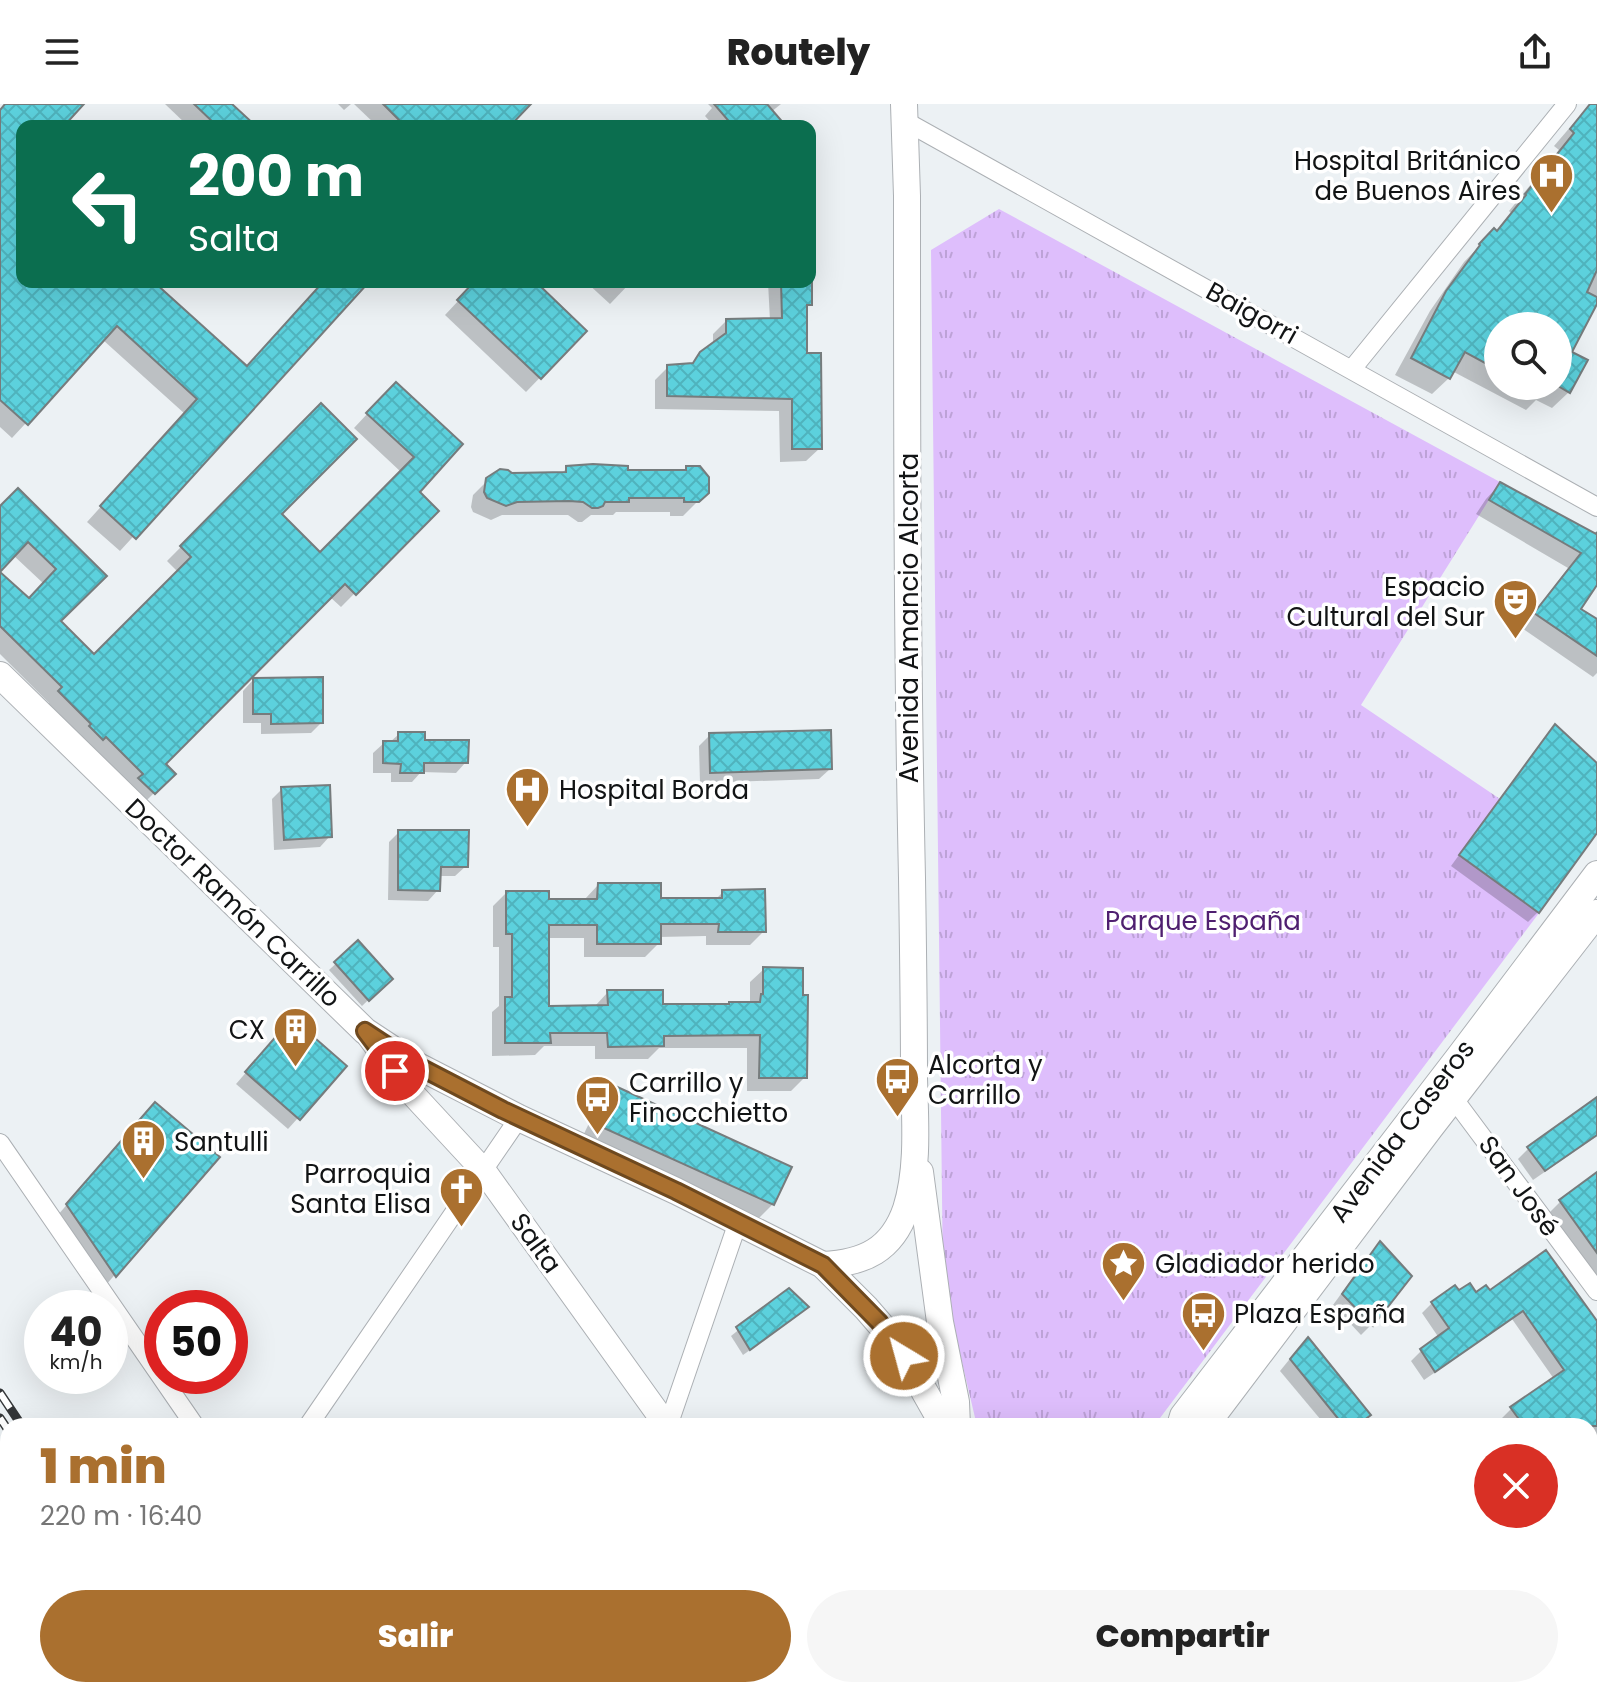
<!DOCTYPE html>
<html lang="es">
<head>
<meta charset="utf-8">
<style>
  body { margin:0; font-family:Poppins,sans-serif; background:#f6f6f6; color:#222; height:100vh; display:flex; flex-direction:column; font-size:30px; white-space:nowrap }
  * { box-sizing:border-box; margin:0 }
  p { font-size:26px; color:#767676 }
  .icon { flex:none; width:44px; height:44px; fill:none; stroke:currentColor; stroke-width:2; stroke-linecap:round; stroke-linejoin:round }
  .map { position:relative; flex:1; overflow:hidden }
  .sheet { position:absolute; left:0px; top:1314px; width:1598px; height:280px; display:flex; flex-direction:column; background:#fff; border-radius:24px 24px 0 0; box-shadow:0 8px 32px #0002 }
  .sheet>* { flex:none }
  .guide { position:absolute; left:16px; top:16px; width:800px; height:168px; border-radius:16px; box-shadow:0 8px 32px #0002; background:#0b6e4f; color:#fff; overflow:hidden }
  .fabs { position:absolute; left:1484px; top:208px; display:grid; gap:16px }
  .fabs a { display:grid; place-items:center; width:88px; height:88px; border-radius:50%; background:#fff; box-shadow:0 8px 32px #0002; font-size:40px }
  .speed { position:absolute; left:24px; top:1186px; display:flex; gap:16px; font-size:40px; font-weight:700; text-align:center }
  .speed>* { display:grid; place-content:center; width:104px; height:104px; border-radius:50%; background:#fff; box-shadow:0 8px 32px #0002; line-height:1 }
  .speed small { font-size:20px; font-weight:400 }
  .speed .limit { border:12px solid #d22; background:#fff; color:#111 }
  .pin { position:absolute; display:grid; place-items:center; width:68px; height:68px; color:#fff; margin:-34px; border:4px solid #fff; border-radius:50%; box-shadow:0 2px 8px #0007 }
  .me { position:absolute; width:88px; margin:-44px; rotate:323deg; stroke-linejoin:round; filter:drop-shadow(0 0 6px #0008) }
  .turn { display:flex; align-items:center; gap:28px; height:168px; padding:0 40px; font-size:36px }
  .turn .icon { width:104px; height:104px; stroke-width:2.5 }
  .turn b { display:block; font-size:56px; line-height:68px }
  .round { display:grid; place-items:center; flex:none; width:84px; height:84px; border-radius:42px; background:#f6f6f6 }
  .overview { display:flex; align-items:center; justify-content:space-between; height:136px; padding:0 40px }
  h1 { font-size:48px; font-weight:800; line-height:60px; color:#aa702f }
  .button { display:flex; gap:16px; margin-top:auto; padding:16px 40px }
  .button a { flex:1; height:92px; border-radius:48px; background:#aa702f; color:#fff; font-size:32px; font-weight:800; line-height:92px; text-align:center }
  .button a+a { background:#f6f6f6; color:#222 }
  header { display:flex; justify-content:space-between; align-items:center; height:104px; padding:0 40px; background:#fff; font-size:36px; font-weight:800 }
  .map>svg:first-child { display:block }
  .grass { fill:url(#grass-tufts) }
  .shadow { fill:#0003; fill-rule:evenodd }
  .building { fill:url(#building-cross-hatch); stroke:#767c7d; stroke-width:2; fill-rule:evenodd }
  .lines { fill:none; stroke-linecap:round; stroke-linejoin:round }
  .minor-casing { stroke:#acb0b4; stroke-width:20 }
  .tertiary-casing { stroke:#acb0b4; stroke-width:26 }
  .secondary-casing { stroke:#acb0b4; stroke-width:28 }
  .minor { stroke:#fff; stroke-width:18 }
  .tertiary { stroke:#fff; stroke-width:24 }
  .secondary { stroke:#fff; stroke-width:26 }
  .rail-casing { stroke:#343638; stroke-width:9 }
  .rail { stroke:#fff; stroke-width:6; stroke-dasharray:18; stroke-linecap:butt }
  .route-casing { stroke:#6e491f; stroke-width:20 }
  .route { stroke:#aa702f; stroke-width:14 }
  .labels { text-anchor:middle; dominant-baseline:central; stroke-width:7; stroke-linejoin:round; paint-order:stroke }
  .poi-label { font-size:26px; fill:#121415; stroke:#fff; text-anchor:start }
  .street-label { font-size:26px; fill:#121415; stroke:#fff }
  .park-label { font-size:26px; fill:#4f1f70; stroke:#fff }
</style>
</head>
<body>
<header><svg class="icon" aria-label="menu" viewBox="0 0 24 24"><path d="M4 6h16M4 12h16M4 18h16"/></svg>Routely<svg class="icon" aria-label="share" viewBox="0 0 24 24"><path d="M12 15V3M7 8l5-5 5 5M5 13v7h14v-7"/></svg></header>
<div class="map">
<svg width="1597" height="1594" viewBox="0 0 1597 1594">
  <defs>
    <pattern id="grass-tufts" width="24" height="20" patternUnits="userSpaceOnUse" patternTransform="scale(2)"><rect width="24" height="20" fill="#debefc"/><path d="M3 7l-1-3M5 7V3M7 7l1-3M15 17l-1-3M17 17v-4M19 17l1-3" fill="none" stroke="#bda2d7"/></pattern>
    <pattern id="building-cross-hatch" width="8" height="8" patternUnits="userSpaceOnUse" patternTransform="scale(2)"><rect width="8" height="8" fill="#5cd1dd"/><path d="M0 0l8 8M0 8l8-8" fill="none" stroke="#4fb3bd"/></pattern>
  </defs>
  <rect width="100%" height="100%" fill="#ecf1f4"/>
  <!-- grass -->
  <polygon class="grass" points="999,105 1500,378 1361,601 1500,695 1459,751 1539,809 1154,1322 977,1322 943,1178 931,146"/>
  <!-- shadow -->
  <g class="shadow">
    <polygon points="6,0 81,0 61,22 22,22 22,178 160,178 156,182 246,264 324,178 366,178 120,447 87,418 185,310 103,236 12,334 0,323 0,7"/>
    <polygon points="165,0 228,0 252,22 188,22"/>
    <polygon points="338,0 351,0 344,6"/>
    <polygon points="354,0 528,0 507,22 377,22"/>
    <polygon points="708,0 781,0 771,8 783,22 714,22 705,12 712,4"/>
    <path d="M 1590,0 L 1597,0 L 1597,196 L 1570,249 L 1569,288 L 1552,304 L 1536,296 L 1526,306 L 1452,267 L 1449,274 L 1432,290 L 1395,271 L 1430,207 L 1464,158 L 1494,127 L 1496,128 L 1511,109 L 1509,107 L 1559,46 L 1554,42 ZM 1498,222 L 1558,222 L 1558,282 L 1498,282 Z"/>
    <polygon points="476,178 533,178 585,227 526,288 445,211"/>
    <polygon points="586,178 631,178 610,200"/>
    <polygon points="768,178 810,178 810,200 805,206 805,251 820,344 806,357 780,358 779,307 655,305 655,276 668,263 689,262 713,241 713,230 726,217 770,217"/>
    <polygon points="382,294 460,340 417,388 436,407 341,503 330,493 163,660 173,670 140,703 45,603 49,599 0,550 0,470 28,497 44,480 13,451 0,465 0,404 104,472 58,517 94,553 178,468 167,457 321,302 279,411 320,451 401,368 354,324"/>
    <polygon points="567,364 627,368 683,368 686,364 707,388 683,412 670,412 670,408 616,408 613,411 591,411 582,418 578,418 568,411 502,411 491,416 473,408 471,403 473,391 488,376 511,371 561,370"/>
    <polygon points="1500,380 1597,432 1597,478 1578,505 1597,518 1597,569 1593,573 1522,524 1568,464 1476,410 1486,395"/>
    <polygon points="253,576 321,619 311,629 261,630 261,619 243,619 243,587"/>
    <polygon points="1555,623 1597,660 1597,726 1538,808 1528,818 1451,762 1545,633"/>
    <polygon points="399,630 423,638 466,658 456,669 421,668 412,678 391,678 391,669 373,669 373,649 384,639 389,639"/>
    <polygon points="710,631 830,665 819,675 700,679 699,642"/>
    <polygon points="282,685 330,732 320,743 274,746 272,695"/>
    <polygon points="399,728 466,762 455,772 439,772 438,786 428,797 388,796 389,738"/>
    <polygon points="598,781 659,796 715,796 723,788 764,827 750,841 706,841 706,832 659,833 659,839 645,853 584,853 584,834 547,834 547,904 595,902 608,888 661,902 750,900 750,878 764,865 805,973 791,987 747,987 747,944 659,944 648,955 595,955 595,942 544,942 535,951 492,952 492,908 499,902 499,843 493,843 493,802 506,789 547,797 585,797 585,795"/>
    <polygon points="358,839 390,875 362,902 329,866"/>
    <polygon points="282,927 345,962 288,1025 236,980"/>
    <polygon points="613,984 773,1100 759,1114 582,1034 599,998"/>
    <polygon points="1597,996 1597,1032 1533,1076 1518,1055 1528,1045"/>
    <polygon points="145,1011 217,1054 105,1182 57,1112"/>
    <polygon points="1597,1071 1597,1176 1548,1110 1560,1098"/>
    <polygon points="1380,1140 1409,1172 1371,1221 1361,1231 1333,1201 1370,1150"/>
    <polygon points="789,1186 800,1210 743,1251 731,1232"/>
    <polygon points="1489,1188 1597,1222 1597,1594 1380,1594 1375,1586 1590,1586 1590,1322 1507,1322 1502,1314 1512,1304 1554,1275 1512,1215 1424,1276 1411,1257 1421,1247 1439,1234 1422,1209 1432,1199 1458,1189 1476,1191"/>
    <polygon points="1297,1246 1368,1311 1358,1322 1326,1322 1280,1267"/>
    <polygon points="602,1586 650,1586 669,1594 599,1594"/>
    <polygon points="861,1586 965,1586 961,1589 960,1594 866,1594"/>
    <polygon points="1059,1586 1335,1586 1341,1593 1055,1594"/>
  </g>
  <!-- building -->
  <g class="building">
    <polygon points="5,0 84,0 64,22 22,22 22,178 154,178 247,262 323,178 369,178 136,435 100,402 197,295 117,222 28,321 0,296 0,6"/>
    <polygon points="194,0 232,0 256,22 217,22"/>
    <polygon points="383,0 531,0 510,22 405,22"/>
    <polygon points="714,0 767,0 786,22 733,22"/>
    <polygon points="1590,0 1597,0 1597,166 1587,188 1597,193 1597,200 1572,248 1588,256 1570,289 1558,282 1558,222 1498,222 1498,266 1465,248 1450,275 1411,254 1446,187 1480,141 1479,140 1494,124 1497,127 1526,91 1525,90 1574,29 1570,25"/>
    <polygon points="474,178 536,178 587,227 541,275 457,196"/>
    <polygon points="781,178 812,178 812,201 807,201 807,249 821,249 822,345 792,345 792,295 667,292 667,261 693,259 700,248 726,229 726,215 782,214"/>
    <path d="M 396,278 L 463,340 L 420,388 L 439,407 L 356,491 L 345,480 L 166,660 L 176,670 L 155,690 L 138,674 L 143,670 L 106,633 L 103,636 L 89,622 L 91,620 L 58,587 L 62,583 L 0,522 L 0,402 L 18,384 L 107,472 L 61,517 L 94,550 L 191,453 L 180,442 L 321,299 L 357,335 L 282,410 L 320,448 L 414,353 L 366,309 ZM 28,438 L 56,465 L 29,494 L 0,468 Z"/>
    <polygon points="593,360 628,362 628,366 686,366 686,362 700,362 709,373 709,389 699,398 684,398 684,394 629,394 629,398 605,398 603,402 598,404 592,404 583,398 569,397 517,398 506,402 487,394 484,388 486,374 500,365 508,366 512,369 566,368 566,362"/>
    <polygon points="1500,378 1596,430 1597,428 1597,481 1581,505 1597,515 1597,552 1534,509 1581,449 1489,396"/>
    <polygon points="323,573 323,619 271,620 271,610 253,610 253,574"/>
    <polygon points="1555,620 1597,659 1597,729 1539,809 1459,751"/>
    <polygon points="831,626 832,665 710,669 709,629"/>
    <polygon points="398,628 425,628 425,636 469,636 468,659 424,659 424,669 400,669 401,660 383,659 383,637 398,637"/>
    <polygon points="330,681 332,733 284,736 281,683"/>
    <polygon points="398,726 469,726 468,763 441,763 440,787 398,786"/>
    <polygon points="598,779 661,779 661,794 722,794 722,786 765,785 766,828 718,828 719,820 661,820 661,840 597,840 597,821 549,821 549,902 608,901 607,886 663,886 663,900 729,900 729,898 760,898 761,890 763,890 763,863 803,864 803,891 808,891 807,974 759,974 760,931 664,932 664,942 608,943 607,929 550,929 551,939 505,939 505,893 512,893 512,830 506,830 506,787 549,787 549,795 597,795"/>
    <polygon points="358,836 393,875 369,897 334,858"/>
    <polygon points="292,914 347,962 300,1016 245,968"/>
    <polygon points="613,981 792,1063 774,1101 595,1020"/>
    <polygon points="1597,993 1597,1031 1545,1067 1527,1043"/>
    <polygon points="155,998 220,1053 116,1173 66,1100"/>
    <polygon points="1597,1068 1597,1149 1559,1096"/>
    <polygon points="1380,1137 1412,1172 1373,1222 1342,1190"/>
    <polygon points="1546,1146 1597,1217 1597,1322 1524,1322 1510,1303 1564,1266 1523,1207 1435,1268 1420,1245 1449,1224 1431,1198 1455,1181 1459,1186 1470,1179 1476,1188 1486,1181 1490,1186"/>
    <polygon points="789,1184 809,1203 750,1246 736,1223"/>
    <polygon points="1308,1233 1371,1311 1356,1322 1344,1322 1290,1255"/>
  </g>
  <g class="lines">
    <defs>
      <g id="minor">
        <polyline points="905,17 1597,403"/>
        <polyline points="1352,265 1567,0"/>
        <polyline points="1448,987 1597,1187"/>
        <polyline points="0,1039 195,1322"/>
        <polyline points="308,1322 519,1014"/>
        <polyline points="668,1322 738,1118"/>
        <polyline points="0,1583 7,1594"/>
        <polyline points="382,1586 388,1594"/>
        <polyline points="1365,1586 1371,1594"/>
        <polyline points="327,1594 338,1586"/>
        <polyline points="579,1594 582,1586"/>
      </g>
      <g id="tertiary">
        <polyline points="369,932 409,986 484,1067 667,1322"/>
        <polyline points="853,1586 858,1594"/>
        <polyline points="996,1594 998,1586"/>
        <polyline points="1030,1594 1032,1586"/>
      </g>
      <g id="secondary">
        <polyline points="0,571 365,927 418,962 519,1014 676,1087 823,1161 866,1204 892,1234 914,1269 944,1322"/>
        <polyline points="920,1068 940,1218 956,1298 957,1322"/>
        <path d="M 823,1161 C 864,1159 892,1146 906,1105 C 919,1064 915,1016 914,973 C 914,907 913,840 912,774 C 907,547 907,319 907,92 L 904,0"/>
        <polyline points="1180,1322 1183,1312 1459,953 1597,770"/>
        <polyline points="1205,1322 1430,1024 1597,809"/>
      </g>
    </defs>
    <!-- minor casing -->
    <use href="#minor" class="minor-casing"/>
    <!-- tertiary casing -->
    <use href="#tertiary" class="tertiary-casing"/>
    <!-- secondary casing -->
    <use href="#secondary" class="secondary-casing"/>
    <!-- minor -->
    <use href="#minor" class="minor"/>
    <!-- tertiary -->
    <use href="#tertiary" class="tertiary"/>
    <!-- secondary -->
    <use href="#secondary" class="secondary"/>
    <defs>
      <g id="rail">
        <polyline points="0,1289 22,1322"/>
        <polyline points="0,1314 8,1326"/>
        <polyline points="0,1357 8,1369"/>
        <polyline points="0,1382 8,1394"/>
        <polyline points="113,1586 118,1594"/>
        <polyline points="132,1586 137,1594"/>
        <polyline points="147,1586 152,1594"/>
        <polyline points="182,1586 187,1594"/>
        <polyline points="200,1586 205,1594"/>
      </g>
    </defs>
    <!-- rail casing -->
    <use href="#rail" class="rail-casing"/>
    <!-- rail -->
    <use href="#rail" class="rail"/>
  </g>
  <g class="lines">
    <defs>
      <polyline id="route" points="395,967 365,927 418,962 503,1006 676,1087 823,1161 879,1218 904,1252"/>
    </defs>
    <!-- route casing -->
    <use href="#route" class="route-casing"/>
    <!-- route -->
    <use href="#route" class="route"/>
  </g>
  <!-- icons -->
  <defs>
    <symbol id="hospital-pin" viewBox="-11 -11 22 30"><path d="M0 17L-7.5 6A9.5 9.5 0 1 1 7.5 6Z" fill="#aa702f" stroke="#fff"/><path d="M-5-5h3v3.5h4V-5h3V5h-3V1.5h-4V5h-3Z" fill="#fff"/></symbol>
    <symbol id="theatre-pin" viewBox="-11 -11 22 30"><path d="M0 17L-7.5 6A9.5 9.5 0 1 1 7.5 6Z" fill="#aa702f" stroke="#fff"/><path d="M-5-5.5Q0-4 5-5.5V0Q5 5 0 6Q-5 5-5 0ZM-3.3-2.5H-1v1.5H-3.3ZM1-2.5H3.3v1.5H1ZM-2.8 1Q0 5.5 2.8 1Z" fill="#fff"/></symbol>
    <symbol id="building-pin" viewBox="-11 -11 22 30"><path d="M0 17L-7.5 6A9.5 9.5 0 1 1 7.5 6Z" fill="#aa702f" stroke="#fff"/><path d="M-4-6H4V6H1V3H-1V6H-4ZM-2.5-4.3h1.7v1.8h-1.7ZM.8-4.3h1.7v1.8H.8ZM-2.5-1h1.7V.8h-1.7ZM.8-1h1.7V.8H.8Z" fill="#fff"/></symbol>
    <symbol id="bus-pin" viewBox="-11 -11 22 30"><path d="M0 17L-7.5 6A9.5 9.5 0 1 1 7.5 6Z" fill="#aa702f" stroke="#fff"/><path d="M-5-6H5V4H4V6H2V4H-2V6H-4V4H-5ZM-3.5-4V0h7V-4ZM-3.5 1.2v1.5H-2V1.2ZM2 1.2v1.5H3.5V1.2Z" fill="#fff"/></symbol>
    <symbol id="church-pin" viewBox="-11 -11 22 30"><path d="M0 17L-7.5 6A9.5 9.5 0 1 1 7.5 6Z" fill="#aa702f" stroke="#fff"/><path d="M-1.2-6h2.4v3.5h3.3v2.4h-3.3V6h-2.4V-.1h-3.3v-2.4h3.3Z" fill="#fff"/></symbol>
    <symbol id="sight-pin" viewBox="-11 -11 22 30"><path d="M0 17L-7.5 6A9.5 9.5 0 1 1 7.5 6Z" fill="#aa702f" stroke="#fff"/><path d="M0-6L1.8-2.2L6-1.7L2.9 1.2L3.7 5.4L0 3.3L-3.7 5.4L-2.9 1.2L-6-1.7L-1.8-2.2Z" fill="#fff"/></symbol>
  </defs>
  <g fill-rule="evenodd">
    <use href="#hospital-pin" x="1526" y="46" width="51" height="69"/>
    <use href="#theatre-pin" x="1490" y="472" width="51" height="69"/>
    <use href="#hospital-pin" x="502" y="660" width="51" height="69"/>
    <use href="#building-pin" x="270" y="900" width="51" height="69"/>
    <use href="#bus-pin" x="872" y="950" width="51" height="69"/>
    <use href="#bus-pin" x="572" y="968" width="51" height="69"/>
    <use href="#building-pin" x="118" y="1012" width="51" height="69"/>
    <use href="#church-pin" x="436" y="1060" width="51" height="69"/>
    <use href="#sight-pin" x="1098" y="1134" width="51" height="69"/>
    <use href="#bus-pin" x="1178" y="1184" width="51" height="69"/>
  </g>
  <g class="labels">
    <!-- poi labels -->
    <g class="poi-label">
      <text x="1521" y="57" text-anchor="end">Hospital Británico<tspan x="1521" dy="30">de Buenos Aires</tspan></text>
      <text x="1485" y="483" text-anchor="end">Espacio<tspan x="1485" dy="30">Cultural del Sur</tspan></text>
      <text x="559" y="686">Hospital Borda</text>
      <text x="265" y="926" text-anchor="end">CX</text>
      <text x="928" y="961">Alcorta y<tspan x="928" dy="30">Carrillo</tspan></text>
      <text x="629" y="979">Carrillo y<tspan x="629" dy="30">Finocchietto</tspan></text>
      <text x="174" y="1038">Santulli</text>
      <text x="431" y="1070" text-anchor="end">Parroquia<tspan x="431" dy="30">Santa Elisa</tspan></text>
      <text x="1155" y="1160">Gladiador herido</text>
      <text x="1234" y="1210">Plaza España</text>
    </g>
    <!-- street labels -->
    <g class="street-label">
      <text transform="translate(1252 209) rotate(29)">Baigorri</text>
      <text transform="translate(909 514) rotate(-90)">Avenida Amancio Alcorta</text>
      <text transform="translate(233 799) rotate(44)">Doctor Ramón Carrillo</text>
      <text transform="translate(1402 1027) rotate(-53)">Avenida Caseros</text>
      <text transform="translate(1519 1082) rotate(54)">San José</text>
      <text transform="translate(536 1139) rotate(54)">Salta</text>
    </g>
    <!-- park labels -->
    <g class="park-label">
      <text x="1203" y="817">Parque España</text>
    </g>
  </g>
</svg>
<div class="fabs">
<a><svg class="icon" aria-label="search" viewBox="0 0 24 24"><circle cx="10" cy="10" r="6"/><path d="M15 15l6 6"/></svg></a>
</div>
<div class="speed"><div>40<small>km/h</small></div><div class="limit">50</div></div>
<div class="pin" style="left:395px;top:967px;background:#d93025"><svg class="icon" aria-label="arrive" viewBox="0 0 24 24"><path d="M6 21V4h12l-3 4 3 4H6"/></svg></div>
<svg class="me" style="left:904px;top:1252px" viewBox="-20 -20 40 40"><circle r="17" fill="#aa702f" stroke="#fff" stroke-width="3"/><path d="M0-11L8 9 0 5-8 9z" fill="#fff"/></svg>
<div class="guide">
<div class="turn"><svg class="icon" aria-label="left" viewBox="0 0 24 24"><path d="M17 20v-9H6M10 6l-5 5 5 5"/></svg><div><b>200 m</b>Salta</div></div>
</div>
<section class="sheet">
<div class="overview"><div><h1>1 min</h1><p>220 m · 16:40</p></div><a class="round" style="background:#d93025;color:#fff"><svg class="icon" aria-label="close" viewBox="0 0 24 24"><path d="M6 6l12 12M18 6L6 18"/></svg></a></div>
<div class="button"><a>Salir</a><a>Compartir</a></div>
</section>
</div>
</body>
</html>
